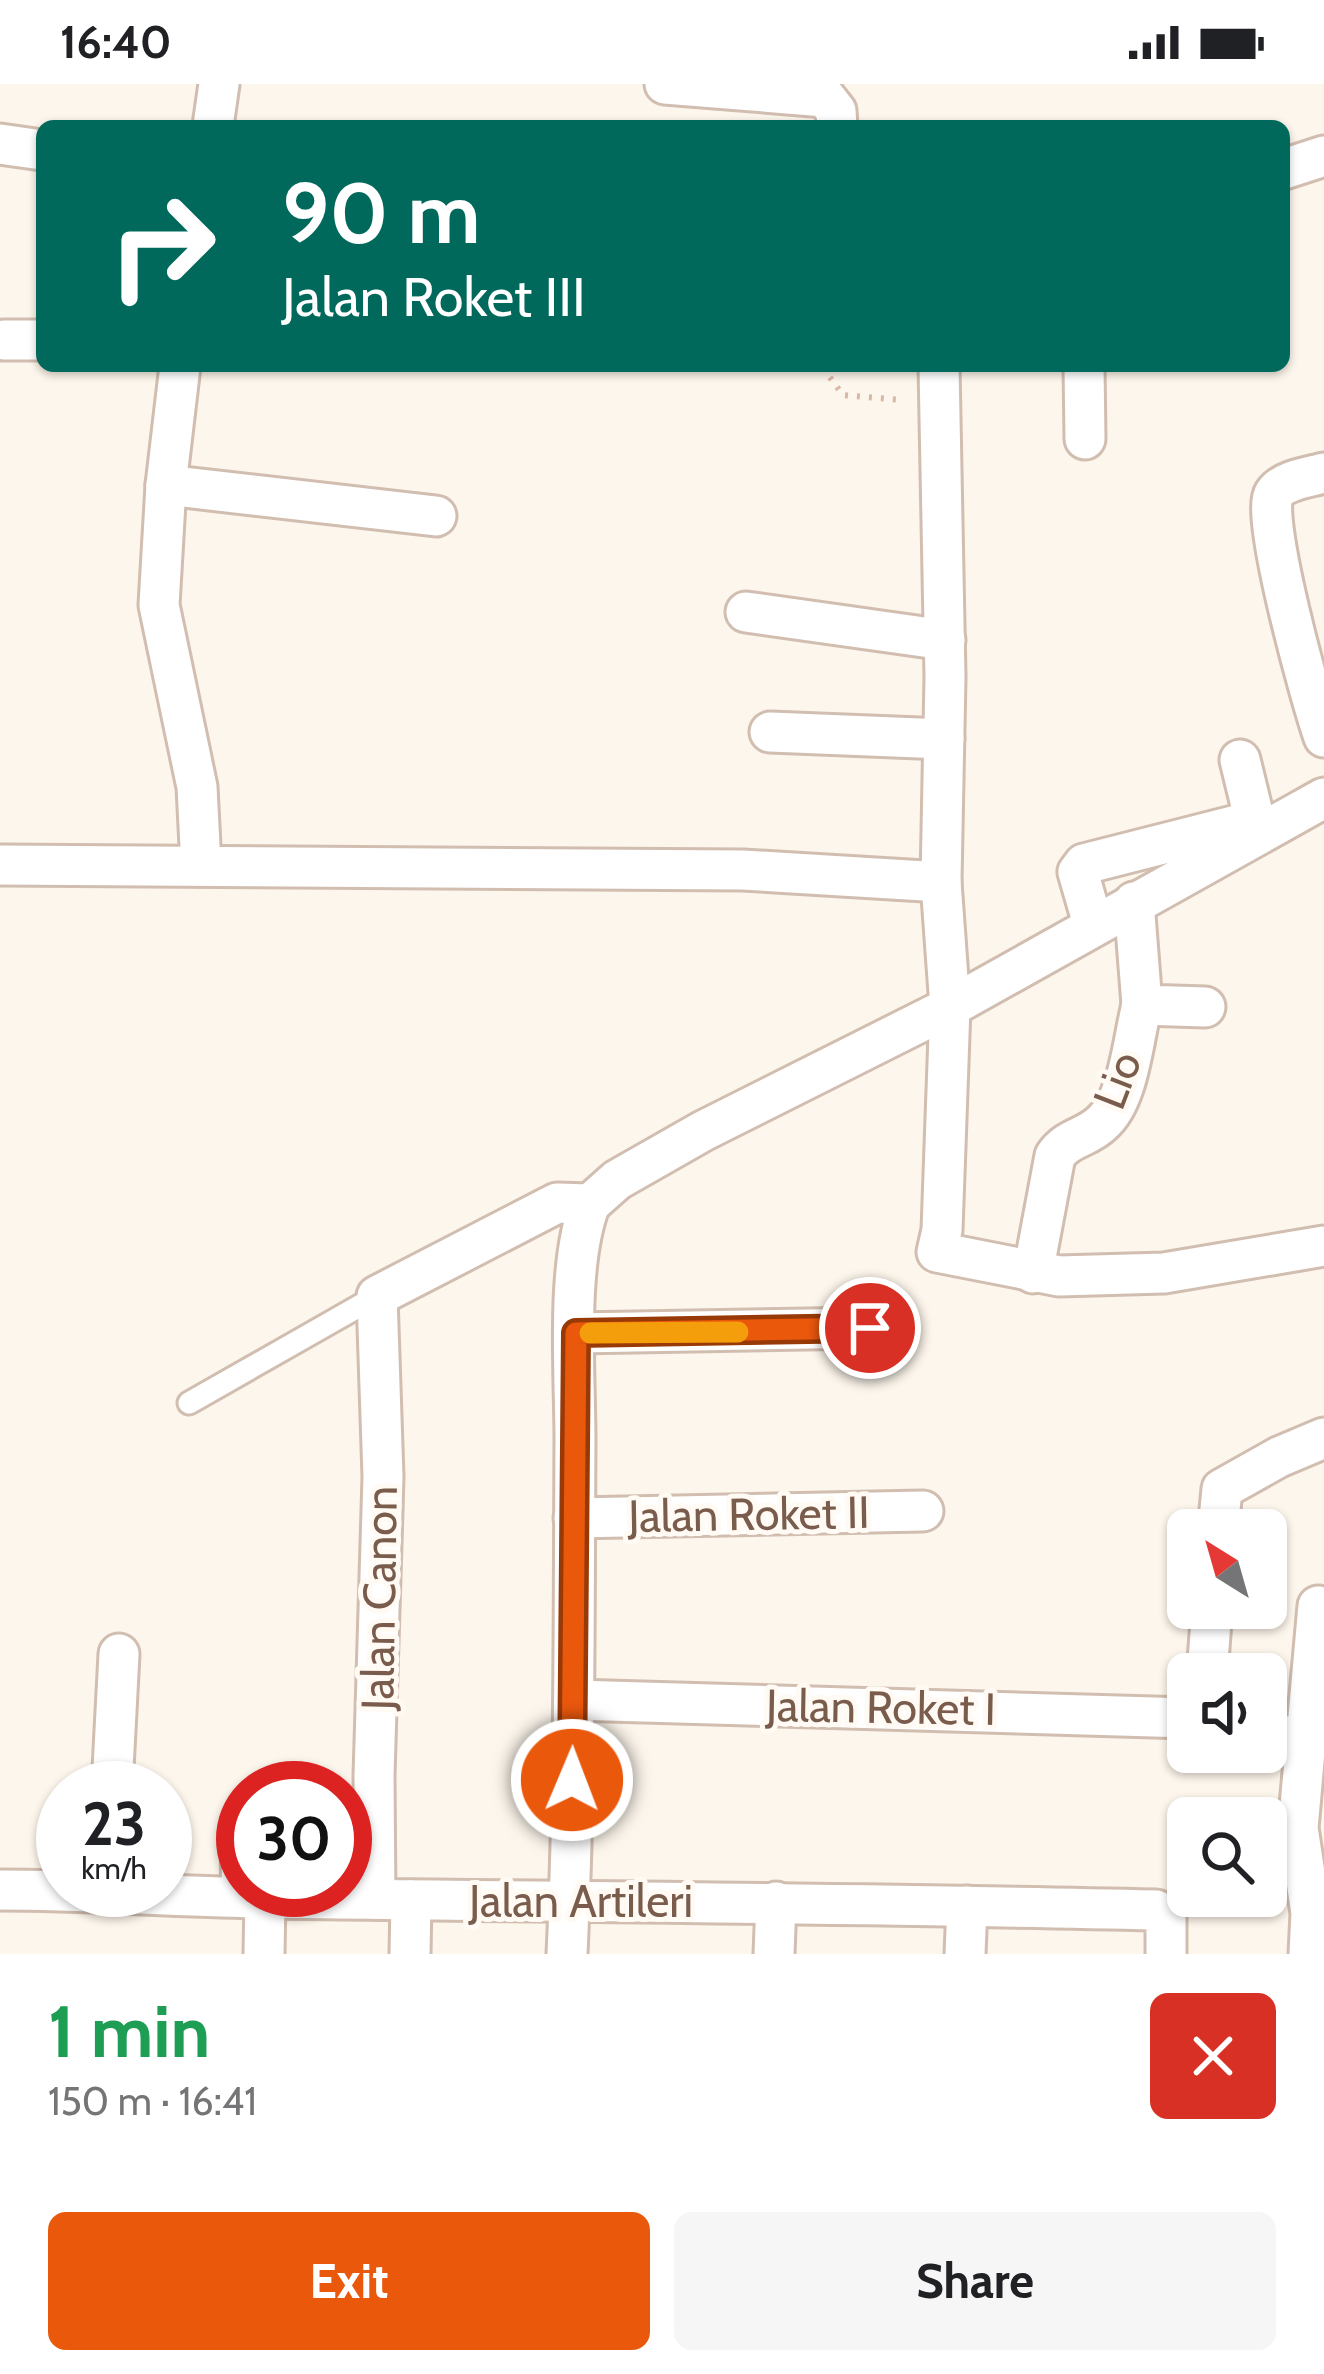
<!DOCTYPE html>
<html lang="en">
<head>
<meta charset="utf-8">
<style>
  body { margin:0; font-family:Cabin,sans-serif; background:#f6f6f6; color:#202124; height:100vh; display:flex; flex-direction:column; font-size:45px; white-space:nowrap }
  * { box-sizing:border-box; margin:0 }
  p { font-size:39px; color:#757577 }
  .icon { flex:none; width:66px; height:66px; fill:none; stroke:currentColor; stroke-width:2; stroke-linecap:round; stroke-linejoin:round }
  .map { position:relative; height:1870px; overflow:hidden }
  .details { display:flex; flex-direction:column; background:#fff; flex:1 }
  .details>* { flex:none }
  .hud { position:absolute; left:36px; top:36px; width:1254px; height:252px; border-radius:18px; box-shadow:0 3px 9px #0004; background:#00695c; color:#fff; overflow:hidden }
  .needle { width:78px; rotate:323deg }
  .buttons { position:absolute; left:1167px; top:1425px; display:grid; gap:24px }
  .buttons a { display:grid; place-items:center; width:120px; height:120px; border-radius:18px; background:#fff; box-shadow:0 3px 9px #0004; font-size:60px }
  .speed { position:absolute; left:36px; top:1677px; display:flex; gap:24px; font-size:60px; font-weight:700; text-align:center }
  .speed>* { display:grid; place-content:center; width:156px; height:156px; border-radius:50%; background:#fff; box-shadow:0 3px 9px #0004; line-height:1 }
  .speed small { font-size:30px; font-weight:400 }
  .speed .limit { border:18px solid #d22; background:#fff; color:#111 }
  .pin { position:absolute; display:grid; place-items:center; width:102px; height:102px; color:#fff; margin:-51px; border:6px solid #fff; border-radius:50%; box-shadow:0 3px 12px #0007 }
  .me { position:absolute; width:132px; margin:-66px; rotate:1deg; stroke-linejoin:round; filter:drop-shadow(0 0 9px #0008) }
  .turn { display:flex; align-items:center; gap:42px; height:252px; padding:0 48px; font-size:54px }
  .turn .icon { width:156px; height:156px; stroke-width:2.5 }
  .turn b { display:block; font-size:84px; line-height:102px }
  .round { display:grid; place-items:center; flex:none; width:126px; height:126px; border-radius:18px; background:#f6f6f6 }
  .headline { display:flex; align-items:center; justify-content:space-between; height:204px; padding:0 48px }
  h1 { font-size:72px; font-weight:700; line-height:90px; color:#1e9e55 }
  .action { display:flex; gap:24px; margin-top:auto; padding:24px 48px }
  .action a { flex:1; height:138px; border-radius:18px; background:#ea580c; color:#fff; font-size:48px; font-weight:700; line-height:138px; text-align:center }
  .action a+a { background:#f6f6f6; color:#202124 }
  .status { display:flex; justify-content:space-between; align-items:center; height:84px; padding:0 60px; background:#fff; direction:ltr }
  .status svg { height:33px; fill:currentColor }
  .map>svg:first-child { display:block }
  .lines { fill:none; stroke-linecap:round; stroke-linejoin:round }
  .lane-casing { stroke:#d1beb0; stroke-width:27 }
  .street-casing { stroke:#d1beb0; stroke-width:45 }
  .path { stroke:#d9b8a5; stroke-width:6; stroke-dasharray:3 9; stroke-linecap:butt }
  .lane { stroke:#fff; stroke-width:21 }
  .street { stroke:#fff; stroke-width:39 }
  .route-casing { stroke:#983908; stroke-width:30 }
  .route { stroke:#ea580c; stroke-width:21 }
  .slow { stroke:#f59e0b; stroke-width:21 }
  .labels { text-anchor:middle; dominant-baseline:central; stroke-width:10; stroke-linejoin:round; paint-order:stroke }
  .street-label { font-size:45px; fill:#7a5c4d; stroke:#fffaf3 }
</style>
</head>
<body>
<div class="status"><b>16:40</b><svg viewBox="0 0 49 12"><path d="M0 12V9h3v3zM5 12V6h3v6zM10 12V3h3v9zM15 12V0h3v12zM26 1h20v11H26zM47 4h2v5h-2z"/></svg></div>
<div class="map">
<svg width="1324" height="1870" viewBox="0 0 1324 1870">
  <rect width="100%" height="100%" fill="#fdf6ec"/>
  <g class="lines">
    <defs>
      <g id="lane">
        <polyline points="189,1319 377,1212"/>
        <polyline points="232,1814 233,1735"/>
      </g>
      <g id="street">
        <polyline points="665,0 825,13 836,27 837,42"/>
        <polyline points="213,42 219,0"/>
        <polyline points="0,60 42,66"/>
        <polyline points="1284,85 1324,72"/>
        <polyline points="4,256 42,256"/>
        <polyline points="180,282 166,401 159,521 197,703 201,782"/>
        <polyline points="939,282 945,593 941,798 950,923 942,1146 937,1168 1059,1192 1164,1189 1324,1162"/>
        <polyline points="1084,282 1085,355"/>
        <path d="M 1324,389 C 1309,393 1283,396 1274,410 C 1260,432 1312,620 1324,653"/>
        <polyline points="166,401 436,432"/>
        <polyline points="746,528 945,556"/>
        <polyline points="770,648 944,655"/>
        <polyline points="1240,676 1258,750"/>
        <polyline points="0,781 743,786 941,798"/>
        <polyline points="1134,818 1142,921 1205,923"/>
        <polyline points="1093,840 1078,788 1084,780 1253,737"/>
        <path d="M 1033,1189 L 1055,1072 C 1068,1053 1087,1054 1102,1039 C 1129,1016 1133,955 1142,921"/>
        <polyline points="576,1249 870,1244"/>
        <polyline points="574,1434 923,1427"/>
        <polyline points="1218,1446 1222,1405 1279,1373 1324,1354"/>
        <polyline points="1207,1590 1212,1524"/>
        <polyline points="574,1616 1188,1634"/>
        <polyline points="1266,1653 1309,1651"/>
        <polyline points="112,1704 119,1570"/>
        <path d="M 0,1806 C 88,1806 176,1813 264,1814 C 561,1818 859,1819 1156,1826 L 1166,1834 L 1166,1870"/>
        <polyline points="375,1815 374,1692 383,1393 377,1212 557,1119 590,1120 617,1096 703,1047 950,923 1324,714"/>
        <polyline points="264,1870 265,1814"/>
        <polyline points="410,1870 411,1816"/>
        <path d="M 567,1870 C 575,1699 574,1528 575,1356 C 575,1288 566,1181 590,1120"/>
        <polyline points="774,1870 776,1818"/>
        <polyline points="965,1870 967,1822"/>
        <polyline points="1309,1870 1311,1829 1298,1744 1318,1522"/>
      </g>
    </defs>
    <!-- lane casing -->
    <use href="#lane" class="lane-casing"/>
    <!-- street casing -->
    <use href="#street" class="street-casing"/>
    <!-- path -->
    <polyline class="path" points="828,282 828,291 843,311 902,316"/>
    <!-- lane -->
    <use href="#lane" class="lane"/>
    <!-- street -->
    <use href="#street" class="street"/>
  </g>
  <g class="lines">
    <defs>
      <polyline id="route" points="572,1696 576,1249 870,1244"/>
    </defs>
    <!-- route casing -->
    <use href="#route" class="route-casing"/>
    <!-- route -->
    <use href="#route" class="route"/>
    <!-- slow -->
    <polyline class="slow" points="590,1249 738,1248"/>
  </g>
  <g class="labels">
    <!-- street labels -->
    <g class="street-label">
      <text transform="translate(1117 996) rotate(-69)">Lio</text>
      <text transform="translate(749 1430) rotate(-1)">Jalan Roket II</text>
      <text transform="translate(379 1514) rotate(-89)">Jalan Canon</text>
      <text transform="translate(881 1623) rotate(1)">Jalan Roket I</text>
      <text x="581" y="1817">Jalan Artileri</text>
    </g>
  </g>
</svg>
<div class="buttons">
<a><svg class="needle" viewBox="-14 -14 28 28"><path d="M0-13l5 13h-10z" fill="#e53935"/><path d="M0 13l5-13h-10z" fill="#757577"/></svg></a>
<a><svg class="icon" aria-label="sound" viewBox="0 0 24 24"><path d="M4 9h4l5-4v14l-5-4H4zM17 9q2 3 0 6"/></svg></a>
<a><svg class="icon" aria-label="search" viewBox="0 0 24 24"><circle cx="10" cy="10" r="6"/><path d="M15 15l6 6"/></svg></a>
</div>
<div class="speed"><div>23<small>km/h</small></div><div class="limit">30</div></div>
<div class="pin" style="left:870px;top:1244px;background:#d93025"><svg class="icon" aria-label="arrive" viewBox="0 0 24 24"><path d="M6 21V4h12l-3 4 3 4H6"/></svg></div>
<svg class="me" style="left:572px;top:1696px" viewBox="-20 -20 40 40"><circle r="17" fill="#ea580c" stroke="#fff" stroke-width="3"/><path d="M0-11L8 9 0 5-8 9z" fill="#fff"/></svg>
<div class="hud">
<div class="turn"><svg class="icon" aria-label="right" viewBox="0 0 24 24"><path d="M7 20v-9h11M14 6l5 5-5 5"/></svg><div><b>90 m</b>Jalan Roket III</div></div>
</div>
</div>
<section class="details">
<div class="headline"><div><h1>1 min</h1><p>150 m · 16:41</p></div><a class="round" style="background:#d93025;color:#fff"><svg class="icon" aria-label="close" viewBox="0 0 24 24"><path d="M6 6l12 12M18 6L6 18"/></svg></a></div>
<div class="action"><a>Exit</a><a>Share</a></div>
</section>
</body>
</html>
